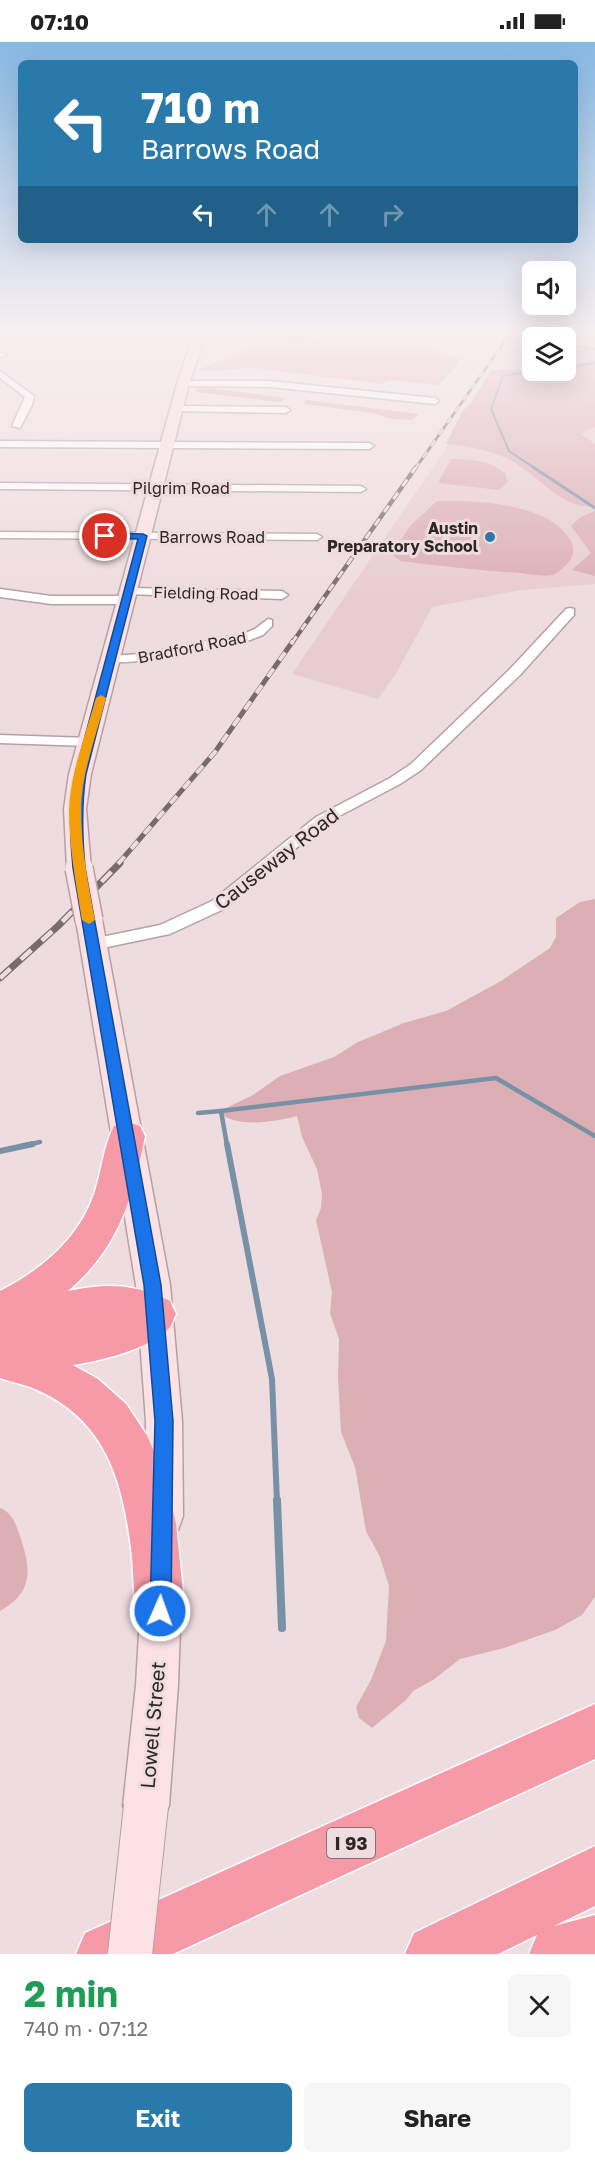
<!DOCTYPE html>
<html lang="en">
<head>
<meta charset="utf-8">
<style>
  body { margin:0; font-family:"Golos Text",sans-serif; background:#f6f6f6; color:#222; height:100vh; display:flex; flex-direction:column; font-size:22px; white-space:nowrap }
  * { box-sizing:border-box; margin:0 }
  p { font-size:20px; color:#767676 }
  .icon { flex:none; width:33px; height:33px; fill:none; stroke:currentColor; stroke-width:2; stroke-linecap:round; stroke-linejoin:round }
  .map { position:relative; height:1912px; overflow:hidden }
  .panel { display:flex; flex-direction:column; background:#fff; flex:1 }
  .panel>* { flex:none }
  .banner { position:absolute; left:18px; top:18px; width:560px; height:183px; border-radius:9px; box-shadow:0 6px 24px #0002; background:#2a79ab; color:#fff; overflow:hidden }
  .controls { position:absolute; left:522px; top:219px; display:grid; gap:12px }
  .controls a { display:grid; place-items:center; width:54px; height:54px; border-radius:9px; background:#fff; box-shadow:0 6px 24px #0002; font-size:30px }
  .pin { position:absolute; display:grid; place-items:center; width:51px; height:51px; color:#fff; margin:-26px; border:3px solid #fff; border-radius:50%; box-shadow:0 2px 6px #0007 }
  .me { position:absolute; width:66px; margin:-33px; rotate:2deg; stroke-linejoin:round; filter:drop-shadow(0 0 4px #0008) }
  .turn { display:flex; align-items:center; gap:21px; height:126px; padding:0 24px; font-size:27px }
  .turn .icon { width:78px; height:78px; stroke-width:2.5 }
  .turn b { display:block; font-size:42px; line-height:51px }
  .lanes { display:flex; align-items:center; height:57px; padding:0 24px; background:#0003; justify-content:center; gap:30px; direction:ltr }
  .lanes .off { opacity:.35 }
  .round { display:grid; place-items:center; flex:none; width:63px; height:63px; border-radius:9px; background:#f6f6f6 }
  .headline { display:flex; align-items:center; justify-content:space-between; height:102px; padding:0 24px }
  h1 { font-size:36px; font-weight:700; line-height:45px; color:#1e9e55 }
  .button { display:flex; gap:12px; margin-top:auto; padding:12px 24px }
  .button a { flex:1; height:69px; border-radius:9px; background:#2a79ab; color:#fff; font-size:24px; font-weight:700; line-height:69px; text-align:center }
  .button a+a { background:#f6f6f6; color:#222 }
  .status { display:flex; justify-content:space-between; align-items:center; height:42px; padding:0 30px; background:#fff; direction:ltr }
  .status svg { height:16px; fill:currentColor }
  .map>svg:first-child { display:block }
  .built { fill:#e8cdd0 }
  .green { fill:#dcafb5 }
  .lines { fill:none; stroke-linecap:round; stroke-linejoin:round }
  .stream-far4 { stroke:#7891a7; stroke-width:2 }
  .stream-far3 { stroke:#7891a7; stroke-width:3 }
  .stream-far2 { stroke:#7891a7; stroke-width:4.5 }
  .stream-far1 { stroke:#7891a7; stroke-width:6 }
  .stream { stroke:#7891a7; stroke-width:8 }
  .minor-casing { stroke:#b3a2a4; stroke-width:3 }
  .secondary-casing { stroke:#b3a2a4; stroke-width:3 }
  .motorway-casing { stroke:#fff; stroke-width:3 }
  .minor { fill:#fff; fill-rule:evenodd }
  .secondary { fill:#fce1e5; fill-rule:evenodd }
  .motorway { fill:#f69aa8; fill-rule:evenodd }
  .rail-far3-casing { stroke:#776b6d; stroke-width:3 }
  .rail-far2-casing { stroke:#776b6d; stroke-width:4.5 }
  .rail-far1-casing { stroke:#776b6d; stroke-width:5 }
  .rail-casing { stroke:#776b6d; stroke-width:7 }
  .rail-far3 { stroke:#efdcdf; stroke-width:2; stroke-dasharray:7; stroke-linecap:butt }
  .rail-far2 { stroke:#efdcdf; stroke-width:3; stroke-dasharray:8; stroke-linecap:butt }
  .rail-far1 { stroke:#efdcdf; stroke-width:4; stroke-dasharray:10; stroke-linecap:butt }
  .rail { stroke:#efdcdf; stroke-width:4.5; stroke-dasharray:14; stroke-linecap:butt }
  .secondary-bridge-far1-casing { stroke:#b3a2a4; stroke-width:30; stroke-linecap:butt }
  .secondary-bridge-casing { stroke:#b3a2a4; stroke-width:46; stroke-linecap:butt }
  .secondary-bridge-far1 { stroke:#fce1e5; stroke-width:27 }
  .secondary-bridge { stroke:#fce1e5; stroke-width:44 }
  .route { fill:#1a73e8; stroke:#114b97; stroke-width:1.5 }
  .slow { fill:#f59e0b }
  .poi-dot { fill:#2a79ab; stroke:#efdcdf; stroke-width:2 }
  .labels { text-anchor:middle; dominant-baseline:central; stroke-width:6; stroke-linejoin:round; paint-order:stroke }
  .far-street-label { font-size:16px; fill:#2e2728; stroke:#efdcdf }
  .far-poi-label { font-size:16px; font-weight:bold; fill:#2e2728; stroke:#efdcdf; text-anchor:end }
  .shield { fill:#efdcdf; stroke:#685d5f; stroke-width:1.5 }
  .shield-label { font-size:18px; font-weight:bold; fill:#2e2728 }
  .street-label { font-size:20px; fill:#2e2728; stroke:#efdcdf }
</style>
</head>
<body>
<div class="status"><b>07:10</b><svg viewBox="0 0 49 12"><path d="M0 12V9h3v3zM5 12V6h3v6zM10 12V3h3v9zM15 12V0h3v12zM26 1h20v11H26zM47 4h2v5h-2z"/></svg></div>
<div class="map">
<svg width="595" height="1912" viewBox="0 0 595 1912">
  <rect width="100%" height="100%" fill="#efdcdf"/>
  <!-- built -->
  <polygon class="built" points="573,302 595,304 595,542 521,548 432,565 397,630 378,657 292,632 474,365 580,325"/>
  <!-- green -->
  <g class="green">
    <path d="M 294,292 C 308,293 321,302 334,303 C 380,305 414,297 459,317 L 456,325 L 438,343 L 388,338 L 382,342 L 254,326 L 203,329 L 199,327 L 254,305 L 279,303 L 281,302 L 277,296 Z"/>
    <path d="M 595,317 L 595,385 L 581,392 L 595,402 L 595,464 C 564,470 535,430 510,418 C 489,408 469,404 446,402 L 462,370 L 471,361 L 491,328 L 566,328 L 566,325 Z"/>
    <polygon points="209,346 286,356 283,359 278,360 196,350 197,347"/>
    <polygon points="306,358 419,372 412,378 392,377 372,371 304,362"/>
    <path d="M 451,417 C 470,417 490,419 505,431 L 508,440 L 499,448 L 438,441 Z"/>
    <path d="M 437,459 C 474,458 543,461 567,493 C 572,499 575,507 572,515 C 569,521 559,531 552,533 C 543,535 529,532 520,531 C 480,529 441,524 401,519 L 391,512 L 411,483 Z"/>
    <polygon points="595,469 595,534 572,528 591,511 571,484 581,475"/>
    <path d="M 595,857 L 595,1555 L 582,1573 L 555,1588 L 504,1606 L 460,1617 L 433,1638 L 413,1649 L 406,1658 L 372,1686 L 359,1676 L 356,1665 L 371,1638 L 386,1599 L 389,1544 L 380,1515 L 366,1489 L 355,1425 L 341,1390 L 338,1335 L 339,1297 L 330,1271 L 332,1250 L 316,1178 L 321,1166 L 322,1152 L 317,1127 L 302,1095 L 297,1074 C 278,1079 240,1086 223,1073 L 222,1068 L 253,1053 L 280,1034 L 334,1015 L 358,1000 L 404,981 L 446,969 L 501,939 L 550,906 L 556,895 L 556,876 L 580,860 Z"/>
    <path d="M 0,1466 C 11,1470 15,1480 19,1491 C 30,1524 36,1549 0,1569 Z"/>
  </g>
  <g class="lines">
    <!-- stream-far4 -->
    <g class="stream-far4">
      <polyline points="566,325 595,321"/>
      <polyline points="536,427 509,409 491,367 503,334 541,328"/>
    </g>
    <!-- stream-far3 -->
    <polyline class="stream-far3" points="533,425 595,466"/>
    <!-- stream-far2 -->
    <g class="stream-far2">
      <polyline points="221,1069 496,1036 595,1094"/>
      <polyline points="198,1071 221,1069 227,1103"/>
      <polyline points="26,1103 40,1100"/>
    </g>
    <!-- stream-far1 -->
    <g class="stream-far1">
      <polyline points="227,1102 272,1337 277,1460"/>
      <polyline points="0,1109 33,1102"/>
    </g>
    <!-- stream -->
    <polyline class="stream" points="277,1458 282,1586"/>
    <defs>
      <g id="minor">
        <polygon points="0,311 5,311 6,313 0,316"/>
        <polygon points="0,329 34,354 32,363 20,386 12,384 25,355 0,336"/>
        <polygon points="183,339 270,339 435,356 439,359 435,362 270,345 180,344 179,342"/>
        <polygon points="176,364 286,365 290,368 286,371 173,369 173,365"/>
        <polygon points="0,399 369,401 374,404 369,407 0,405"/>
        <polygon points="0,441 361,444 366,447 361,450 0,447"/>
        <polygon points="0,490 317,492 322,495 317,498 0,496"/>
        <polygon points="129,546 282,549 288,553 282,557 125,552 123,550"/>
        <polygon points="0,547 51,554 127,554 133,558 127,562 51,562 0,555"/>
        <polygon points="570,566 574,567 574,573 520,633 421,728 400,742 326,781 224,867 170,892 93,908 87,906 84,902 87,898 160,883 212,859 316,775 390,736 411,722 510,627 566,567"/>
        <path d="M 268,577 L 272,578 L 272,584 L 263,593 L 250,598 C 230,603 116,628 106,618 L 112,614 L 139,612 L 243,592 L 255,587 Z"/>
        <polygon points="0,693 89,696 96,700 89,704 0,701"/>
      </g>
      <g id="secondary">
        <polygon points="195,289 207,289 189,342 91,732 86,767 91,826 87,831 79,833 71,831 67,826 64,767 69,732 177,342"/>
        <path d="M 470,289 C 487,288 524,286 538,296 L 532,296 L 532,300 L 476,293 Z"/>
        <polygon points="566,295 595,298 595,306 566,302"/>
        <polygon points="89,870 98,872 102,878 170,1243 182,1379 183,1474 178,1488 164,1493 150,1488 145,1474 146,1379 136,1243 76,878 80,872"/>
        <polygon points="161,1537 175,1543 181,1557 178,1643 169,1764 162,1780 146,1787 130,1780 123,1764 136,1643 141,1557 147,1543"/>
      </g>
      <g id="motorway">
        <path d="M 127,1080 L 140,1084 L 145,1094 C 132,1158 119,1205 68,1249 C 107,1241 133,1241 170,1259 L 176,1272 C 174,1276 172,1282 170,1285 C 151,1307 100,1319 73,1323 L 98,1337 L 126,1362 L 146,1392 L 153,1407 L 167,1443 L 176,1482 L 185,1569 L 178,1587 L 160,1594 L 142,1587 C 133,1563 134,1540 132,1515 C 124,1443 108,1378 35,1347 C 24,1342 11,1340 0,1336 L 0,1249 C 43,1227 82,1194 96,1146 C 102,1126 104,1103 114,1084 Z"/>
        <polygon points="595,1662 595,1717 173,1912 76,1912 85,1891"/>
        <polygon points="595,1804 595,1864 554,1884 595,1873 595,1912 529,1912 537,1893 498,1912 405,1912 414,1891"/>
      </g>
    </defs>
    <!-- minor casing -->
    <use href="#minor" class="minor-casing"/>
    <!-- secondary casing -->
    <use href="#secondary" class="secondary-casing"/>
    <!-- motorway casing -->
    <use href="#motorway" class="motorway-casing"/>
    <!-- minor -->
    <use href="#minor" class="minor"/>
    <!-- secondary -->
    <use href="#secondary" class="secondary"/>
    <!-- motorway -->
    <use href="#motorway" class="motorway"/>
    <defs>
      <polyline id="rail-far3" points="415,427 512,289"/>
      <polyline id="rail-far2" points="292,601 416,425"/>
      <polyline id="rail-far1" points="118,822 215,710 293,599"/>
      <polyline id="rail" points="0,936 58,884 120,821"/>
    </defs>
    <!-- rail-far3 casing -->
    <use href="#rail-far3" class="rail-far3-casing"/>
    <!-- rail-far2 casing -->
    <use href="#rail-far2" class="rail-far2-casing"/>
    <!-- rail-far1 casing -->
    <use href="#rail-far1" class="rail-far1-casing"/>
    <!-- rail casing -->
    <use href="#rail" class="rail-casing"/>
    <!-- rail-far3 -->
    <use href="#rail-far3" class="rail-far3"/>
    <!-- rail-far2 -->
    <use href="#rail-far2" class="rail-far2"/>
    <!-- rail-far1 -->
    <use href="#rail-far1" class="rail-far1"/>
    <!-- rail -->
    <use href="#rail" class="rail"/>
    <defs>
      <polyline id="secondary-bridge-far1" points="79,826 89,878"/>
      <polyline id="secondary-bridge" points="130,1912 146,1764"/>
    </defs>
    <!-- secondary-bridge-far1 casing -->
    <use href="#secondary-bridge-far1" class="secondary-bridge-far1-casing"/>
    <!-- secondary-bridge casing -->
    <use href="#secondary-bridge" class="secondary-bridge-casing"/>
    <!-- secondary-bridge-far1 -->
    <use href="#secondary-bridge-far1" class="secondary-bridge-far1"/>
    <!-- secondary-bridge -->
    <use href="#secondary-bridge" class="secondary-bridge"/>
  </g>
  <!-- sky -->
  <linearGradient id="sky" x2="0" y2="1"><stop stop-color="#87b8e4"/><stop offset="0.52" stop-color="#f8eff1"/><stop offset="1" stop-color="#f8eff1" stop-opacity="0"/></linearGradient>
  <rect width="595" height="556" fill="url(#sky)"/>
  <!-- route -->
  <path class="route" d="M 105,491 L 143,492 L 147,494 L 86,732 C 81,764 82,793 85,826 L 161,1243 L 173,1379 L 171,1569 L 168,1576 L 160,1579 L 153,1576 L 150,1569 L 155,1379 L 144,1243 L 73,826 C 70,793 69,764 75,732 L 138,497 L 102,496 L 101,494 Z"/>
  <!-- slow -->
  <path class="slow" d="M 101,653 L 106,656 C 97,692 81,731 81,768 C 81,805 88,842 95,878 L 89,882 L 82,878 C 76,842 69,805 69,768 C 70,731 86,692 96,656 Z"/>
  <!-- markers -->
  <circle class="poi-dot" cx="490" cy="495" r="6"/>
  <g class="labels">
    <!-- far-street labels -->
    <g class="far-street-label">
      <text x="181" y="446">Pilgrim Road</text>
      <text x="212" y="495">Barrows Road</text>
      <text transform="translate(206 551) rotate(1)">Fielding Road</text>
      <text transform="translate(192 605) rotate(-11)">Bradford Road</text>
    </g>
    <!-- far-poi labels -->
    <g class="far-poi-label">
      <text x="478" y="486">Austin<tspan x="478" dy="18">Preparatory School</tspan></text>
    </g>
    <!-- shield labels -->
    <rect class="shield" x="327" y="1786" width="48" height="30" rx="4.5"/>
    <g class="shield-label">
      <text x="351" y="1801">I 93</text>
    </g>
    <!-- street labels -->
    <g class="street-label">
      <text transform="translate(276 816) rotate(-38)">Causeway Road</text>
      <text transform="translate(152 1683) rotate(-85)">Lowell Street</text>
    </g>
  </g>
</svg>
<div class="controls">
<a><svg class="icon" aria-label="sound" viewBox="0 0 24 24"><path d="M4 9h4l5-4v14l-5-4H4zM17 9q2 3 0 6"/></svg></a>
<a><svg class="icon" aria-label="layers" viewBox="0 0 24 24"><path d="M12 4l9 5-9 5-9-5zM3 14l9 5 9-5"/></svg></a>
</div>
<div class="pin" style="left:105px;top:494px;background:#d93025"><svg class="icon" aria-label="arrive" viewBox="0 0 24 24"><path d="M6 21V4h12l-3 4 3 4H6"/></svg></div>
<svg class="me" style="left:160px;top:1569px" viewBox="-20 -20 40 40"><circle r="17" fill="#1a73e8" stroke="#fff" stroke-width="3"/><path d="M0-11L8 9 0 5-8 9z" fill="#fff"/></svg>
<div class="banner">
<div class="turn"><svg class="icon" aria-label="left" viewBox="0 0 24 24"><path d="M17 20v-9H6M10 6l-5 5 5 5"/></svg><div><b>710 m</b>Barrows Road</div></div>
<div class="lanes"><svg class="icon" aria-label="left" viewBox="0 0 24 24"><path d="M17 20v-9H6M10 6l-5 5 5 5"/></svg><svg class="icon off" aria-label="ahead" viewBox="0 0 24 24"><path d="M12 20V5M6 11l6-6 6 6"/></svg><svg class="icon off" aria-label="ahead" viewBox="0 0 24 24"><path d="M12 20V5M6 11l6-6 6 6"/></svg><svg class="icon off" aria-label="right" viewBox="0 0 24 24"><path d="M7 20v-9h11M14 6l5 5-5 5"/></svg></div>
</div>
</div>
<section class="panel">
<div class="headline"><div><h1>2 min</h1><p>740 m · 07:12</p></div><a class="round"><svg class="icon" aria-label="close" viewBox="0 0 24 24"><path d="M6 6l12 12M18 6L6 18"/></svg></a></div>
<div class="button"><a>Exit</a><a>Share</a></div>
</section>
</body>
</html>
